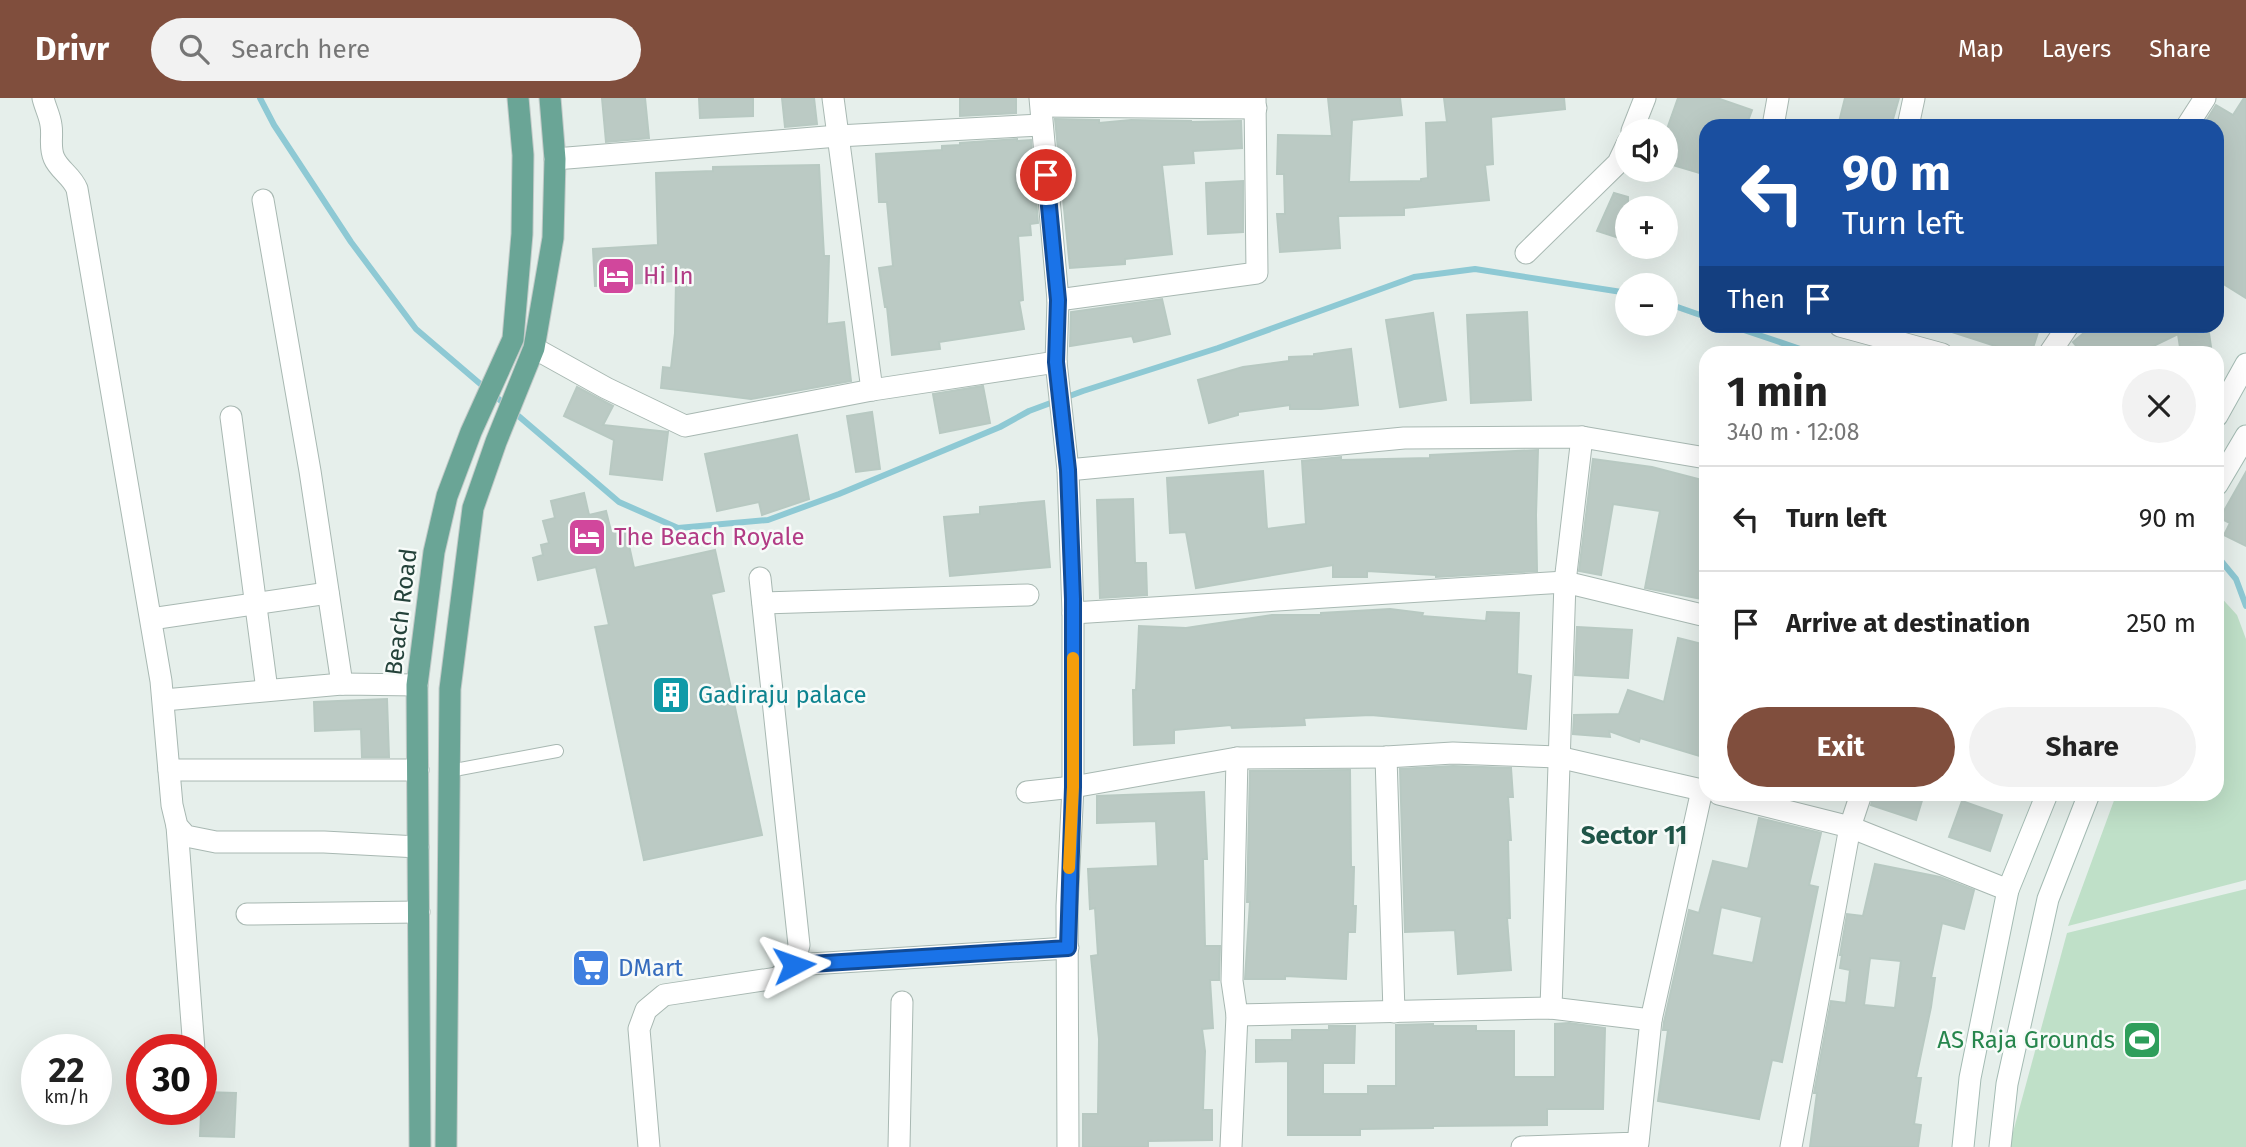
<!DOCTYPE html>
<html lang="en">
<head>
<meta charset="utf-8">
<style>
  body { margin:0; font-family:"Fira Sans",sans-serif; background:#f2f2f2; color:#222; height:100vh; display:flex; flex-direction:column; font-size:26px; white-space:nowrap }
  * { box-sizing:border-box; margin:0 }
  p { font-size:23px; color:#767676 }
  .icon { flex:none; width:38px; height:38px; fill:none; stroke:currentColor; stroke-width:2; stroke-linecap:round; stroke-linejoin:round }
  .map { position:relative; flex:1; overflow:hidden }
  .side { position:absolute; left:1699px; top:248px; width:525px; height:455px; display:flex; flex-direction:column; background:#fff; border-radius:21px; box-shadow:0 7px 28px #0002 }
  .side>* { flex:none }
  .hud { position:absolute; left:1699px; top:21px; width:525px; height:214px; border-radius:21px; box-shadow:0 7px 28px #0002; background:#1a4fa0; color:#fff; overflow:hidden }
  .fabs { position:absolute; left:1615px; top:21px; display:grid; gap:14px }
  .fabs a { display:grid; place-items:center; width:63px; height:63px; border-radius:50%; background:#fff; box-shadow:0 7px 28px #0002; font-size:35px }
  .speed { position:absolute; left:21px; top:936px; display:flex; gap:14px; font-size:35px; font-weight:700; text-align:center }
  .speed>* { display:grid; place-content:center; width:91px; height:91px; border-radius:50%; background:#fff; box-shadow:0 7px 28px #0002; line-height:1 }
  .speed small { font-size:18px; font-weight:400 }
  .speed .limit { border:10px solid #d22; background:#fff; color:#111 }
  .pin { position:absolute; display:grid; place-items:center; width:60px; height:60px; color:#fff; margin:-30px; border:4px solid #fff; border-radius:50%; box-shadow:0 2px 7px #0007 }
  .me { position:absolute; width:77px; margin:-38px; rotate:86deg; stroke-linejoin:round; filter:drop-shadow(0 0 5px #0008) }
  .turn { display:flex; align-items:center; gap:24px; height:147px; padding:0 28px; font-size:32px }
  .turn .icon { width:91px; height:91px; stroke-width:2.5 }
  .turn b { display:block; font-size:49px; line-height:60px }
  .then { display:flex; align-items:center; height:66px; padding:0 28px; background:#0003; gap:14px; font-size:26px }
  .round { display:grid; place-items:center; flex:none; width:74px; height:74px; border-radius:37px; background:#f2f2f2 }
  .headline { display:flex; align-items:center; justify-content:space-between; height:119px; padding:0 28px }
  h1 { font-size:42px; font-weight:700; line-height:52px }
  .primary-button { display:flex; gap:14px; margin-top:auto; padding:14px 28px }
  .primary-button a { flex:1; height:80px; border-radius:42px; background:#804e3d; color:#fff; font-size:28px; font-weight:700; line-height:80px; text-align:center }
  .primary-button a+a { background:#f2f2f2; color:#222 }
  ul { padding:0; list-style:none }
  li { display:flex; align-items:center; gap:21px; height:105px; padding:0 28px; border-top:2px solid #e0e0e0 }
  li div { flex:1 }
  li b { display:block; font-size:26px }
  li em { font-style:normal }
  header { display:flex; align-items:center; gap:42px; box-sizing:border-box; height:98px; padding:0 35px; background:#804e3d; color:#fff }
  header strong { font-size:33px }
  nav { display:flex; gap:38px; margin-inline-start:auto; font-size:24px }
  .search { width:490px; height:63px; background:#f2f2f2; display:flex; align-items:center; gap:18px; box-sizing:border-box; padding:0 24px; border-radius:38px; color:#767676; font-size:26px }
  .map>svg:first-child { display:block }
  .pitch { fill:#bfe0c8 }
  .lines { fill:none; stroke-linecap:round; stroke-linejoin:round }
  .stream { stroke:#8ec9d4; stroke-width:6 }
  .building { fill:#bbcac4; stroke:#b8c9c2; stroke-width:2; fill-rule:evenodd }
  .service-casing { stroke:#a8b8b2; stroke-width:14 }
  .minor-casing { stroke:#a8b8b2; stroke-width:23 }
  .tertiary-casing { stroke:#a8b8b2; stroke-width:23 }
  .secondary-casing { stroke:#a4bbb3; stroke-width:23 }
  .primary-casing { stroke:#c2cac8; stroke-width:23 }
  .service { stroke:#fff; stroke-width:12 }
  .minor { stroke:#fff; stroke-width:21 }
  .tertiary { stroke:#fff; stroke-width:21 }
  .secondary { stroke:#fff; stroke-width:21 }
  .primary { stroke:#6aa596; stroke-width:21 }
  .route-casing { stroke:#114b97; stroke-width:18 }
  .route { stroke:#1a73e8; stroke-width:12 }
  .slow { stroke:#f59e0b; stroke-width:12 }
  .labels { text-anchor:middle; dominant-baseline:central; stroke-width:5; stroke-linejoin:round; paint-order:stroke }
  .hotel-label { font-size:24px; fill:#b23c85; stroke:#f7fbf9; text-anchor:start }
  .street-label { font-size:24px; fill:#24423a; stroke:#f7fbf9 }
  .culture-label { font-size:24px; fill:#0d838f; stroke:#f7fbf9; text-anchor:start }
  .shop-label { font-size:24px; fill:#366cbe; stroke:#f7fbf9; text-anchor:start }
  .leisure-label { font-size:24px; fill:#27864d; stroke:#f7fbf9; text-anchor:end }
  .neighbourhood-label { font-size:26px; font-weight:bold; fill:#1f5548; stroke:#f7fbf9 }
</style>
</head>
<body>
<header>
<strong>Drivr</strong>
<div class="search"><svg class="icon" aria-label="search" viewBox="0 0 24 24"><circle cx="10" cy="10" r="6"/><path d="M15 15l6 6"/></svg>Search here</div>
<nav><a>Map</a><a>Layers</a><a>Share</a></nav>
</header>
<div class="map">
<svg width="2246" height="1049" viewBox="0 0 2246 1049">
  <rect width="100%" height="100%" fill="#e6efeb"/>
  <!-- pitch -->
  <g class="pitch">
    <polygon points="2217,495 2237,517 2246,541 2246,782 2068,828 2116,697 2217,696"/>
    <polygon points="2246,791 2246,1049 2009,1049 2067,835"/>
  </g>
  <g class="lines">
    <!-- stream -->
    <g class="stream">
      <polyline points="260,0 274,27 351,144 416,231 485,290"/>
      <polyline points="1666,205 1706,219"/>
      <polyline points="1732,228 1815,256"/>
      <polyline points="494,297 619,404 678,430 768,422 839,396 1000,329 1029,313 1083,293 1218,250 1414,179 1475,171 1628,195"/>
      <polyline points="2217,458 2236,481 2246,508"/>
    </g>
  </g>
  <!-- building -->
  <g class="building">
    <polygon points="602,0 645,0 649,40 606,44"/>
    <polygon points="699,0 753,0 753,18 700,20"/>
    <polygon points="782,0 814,0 817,26 785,29"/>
    <polygon points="960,0 1016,0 1016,15 960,18"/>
    <polygon points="1328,0 1400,0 1402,17 1352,22 1349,84 1421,83 1421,81 1428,80 1426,25 1447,24 1444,0 1564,0 1565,11 1491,19 1493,66 1485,67 1489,102 1404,110 1404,117 1338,118 1340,150 1280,154 1277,116 1285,116 1284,76 1277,76 1278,37 1332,38"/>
    <polygon points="1678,0 1717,0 1752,12 1746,28 1706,28 1706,77 1666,65 1666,34"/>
    <polygon points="1845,0 1899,0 1891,28 1838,28"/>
    <polygon points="2244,0 2246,0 2246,200 2217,182 2217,28 2203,28 2216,7 2233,17"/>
    <polygon points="1055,21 1099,22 1099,25 1131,22 1191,23 1191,24 1241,23 1242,50 1193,53 1194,65 1162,67 1172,156 1125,161 1125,166 1070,170"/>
    <polygon points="1017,41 1017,43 1031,42 1038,125 1030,126 1031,137 1018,138 1023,202 1019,203 1024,231 939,244 940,251 892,257 887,209 885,209 879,170 893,168 887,104 879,104 876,56 942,52 942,48 960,47 960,45"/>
    <polygon points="819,67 824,158 829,158 827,226 844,224 851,283 751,301 661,290 663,269 671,270 675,235 676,183 595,188 593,151 658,147 656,75 713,73 713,69"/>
    <polygon points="1243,83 1243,134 1208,136 1206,85"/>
    <polygon points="1614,95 1628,99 1628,143 1597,133"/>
    <polygon points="1162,201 1170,236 1134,244 1132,238 1070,248 1071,214"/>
    <polygon points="1527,214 1531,302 1471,305 1467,217"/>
    <polygon points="1433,215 1446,302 1400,309 1386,222"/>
    <polygon points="1944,228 2040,228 2031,256 2020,256 1943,231"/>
    <polygon points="2092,228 2208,228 2212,256 2181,256 2178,236 2137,256 2083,256 2073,244"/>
    <polygon points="1351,251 1358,307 1321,311 1290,311 1290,307 1238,314 1238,317 1209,325 1198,282 1243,269 1289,263 1289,259 1314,258 1314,256"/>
    <polygon points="983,288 990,325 940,335 933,296"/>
    <polygon points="577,289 613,308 603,327 668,334 662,382 610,376 614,342 564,318"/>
    <polygon points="872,314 880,371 856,374 847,318"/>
    <polygon points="797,337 809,401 762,417 759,404 717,413 705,356"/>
    <polygon points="1538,352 1536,417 1537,473 1436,479 1436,477 1367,473 1367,479 1333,479 1333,467 1196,490 1186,434 1170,435 1167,380 1263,373 1267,431 1306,426 1302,363 1341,359 1341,362 1430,360 1430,357"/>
    <polygon points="1593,361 1652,369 1706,383 1706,478 1702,501 1645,490 1660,413 1613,406 1601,477 1579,473"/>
    <polygon points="2246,374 2246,448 2224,437 2230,425 2220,420"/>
    <polygon points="584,395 589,417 606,413 611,433 625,429 634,470 715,452 724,493 711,496 762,737 644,762 595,529 609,527 596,469 538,482 533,460 543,457 541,447 549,445 543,423 555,420 551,403"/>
    <polygon points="1133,401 1135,465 1146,465 1147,497 1100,500 1097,402"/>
    <polygon points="1044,403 1050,469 950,478 944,419 980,416 980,409"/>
    <polygon points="1390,511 1423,515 1422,518 1486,523 1487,514 1519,515 1517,576 1531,578 1526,631 1371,617 1304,620 1305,627 1232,630 1231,627 1174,632 1174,645 1134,647 1133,592 1136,592 1139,528 1186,530 1272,517 1321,517 1321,515"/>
    <polygon points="1577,529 1632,532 1628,580 1575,577"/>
    <polygon points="1678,540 1706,547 1706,660 1640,640 1639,644 1609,633 1610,639 1573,636 1574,617 1619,616 1628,592 1664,604"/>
    <polygon points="387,601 389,659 362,659 361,631 315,633 314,604"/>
    <polygon points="1453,668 1511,670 1513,699 1508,699 1511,742 1508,742 1510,820 1507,820 1511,872 1458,876 1455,832 1405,834 1400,671"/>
    <polygon points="1350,672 1351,769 1354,769 1353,808 1356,808 1355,834 1348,834 1346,881 1285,878 1285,881 1245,881 1250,804 1247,804 1250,673"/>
    <polygon points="1204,694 1207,761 1203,761 1205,848 1220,848 1219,882 1210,882 1213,930 1202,931 1205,953 1203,1012 1212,1012 1212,1042 1148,1043 1148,1049 1083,1049 1083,1016 1098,1016 1099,941 1091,858 1098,857 1095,810 1090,811 1088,771 1158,768 1156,723 1097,725 1097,698"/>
    <polygon points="1874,696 1924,696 1916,722 1871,707"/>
    <polygon points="1962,703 2002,717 1990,753 1949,739"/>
    <path d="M 1759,720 L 1821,735 L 1809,787 L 1818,789 L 1782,964 L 1772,962 L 1759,1021 L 1658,1003 L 1668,932 L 1663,932 L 1664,924 L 1689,812 L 1699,815 L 1713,763 L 1748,771 ZM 1721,809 L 1762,819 L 1753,865 L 1712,857 Z"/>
    <path d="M 1875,766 L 1940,779 L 1974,792 L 1964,831 L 1942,825 L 1931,880 L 1935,880 L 1931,909 L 1916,980 L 1921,980 L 1914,1026 L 1921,1027 L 1918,1049 L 1810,1049 L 1817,995 L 1814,995 L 1831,903 L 1846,905 L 1850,872 L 1840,870 L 1842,857 L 1840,857 L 1847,816 L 1863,818 ZM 1870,860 L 1901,863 L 1895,910 L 1864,907 Z"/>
    <polygon points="1569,925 1605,930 1603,1011 1547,1011 1547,1027 1433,1028 1433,1030 1360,1031 1360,1037 1288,1037 1288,963 1256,964 1256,942 1292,942 1292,932 1329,932 1329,928 1355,928 1354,965 1323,965 1323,996 1368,996 1368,988 1396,988 1396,927 1433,926 1433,928 1476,928 1476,933 1514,933 1514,979 1555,979 1555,926"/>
    <polygon points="202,994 236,995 234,1039 200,1038"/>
  </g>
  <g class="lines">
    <defs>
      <polyline id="service" points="449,673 557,653"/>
      <g id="minor">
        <path d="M 43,0 C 45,9 50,18 51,27 C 53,38 49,49 54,60 C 59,72 72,78 77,91 L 161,583 L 172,707 L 177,728 L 186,738 L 216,744 L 324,744 L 418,749"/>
        <polyline points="833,0 872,292"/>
        <polyline points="1042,8 1256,10"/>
        <polyline points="1773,28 1778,0"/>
        <polyline points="1908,28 1914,0"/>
        <polyline points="2187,28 2205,0"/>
        <polyline points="1632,33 1645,0"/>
        <polyline points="555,61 838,38 1041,27"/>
        <polyline points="263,102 310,373 342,586"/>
        <polyline points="1526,155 1618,65 1628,44"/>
        <polyline points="1058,202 1257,175 1255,0"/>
        <polyline points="1840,228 1942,256"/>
        <polyline points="2049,256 2068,228"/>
        <polyline points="231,319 267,592"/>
        <polyline points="1068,372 1404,340 1582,339 1706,360"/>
        <polyline points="763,505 1028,497"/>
        <polyline points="1073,515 1565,484 1706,518"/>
        <polyline points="151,521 328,495"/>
        <polyline points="164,602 342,586 417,587"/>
        <polyline points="1386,659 1394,914"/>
        <polyline points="169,672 418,672"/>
        <polyline points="1027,694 1073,689 1237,660 1386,659 1453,655 1558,659 1706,693"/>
        <polyline points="1719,696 1850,729 2008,792"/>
        <polyline points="177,728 194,952"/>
        <polyline points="247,816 419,814"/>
        <polyline points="794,867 1068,850"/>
        <polyline points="1551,910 1565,484 1582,339"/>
        <polyline points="1237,917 1551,910 1651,922"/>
        <polyline points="649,1049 639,931 646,912 664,897 777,880 794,867 799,847 760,480"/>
        <polyline points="899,1049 902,904"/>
        <polyline points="1231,1049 1237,917 1232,883 1237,660"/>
        <polyline points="1522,1049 1638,1045 1651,922 1702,692"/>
        <polyline points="1791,1049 1850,729 1861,696"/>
      </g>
      <g id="tertiary">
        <polyline points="534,250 606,290 685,328 872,292 1056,264 1058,202 1040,0"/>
        <polyline points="1056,264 1068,372 1073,515 1073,689 1067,808 1068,1049"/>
      </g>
      <g id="secondary">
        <polyline points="2217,318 2246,266"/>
        <polyline points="2217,387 2246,338"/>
        <polyline points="1963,1049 1970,980 2008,792 2047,696"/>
        <polyline points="2000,1049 2007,986 2048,801 2089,696"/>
      </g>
      <g id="primary">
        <polyline points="420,1049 417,587 434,454 447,398 471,334 513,241 522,136 523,57 518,0"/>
        <polyline points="446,1049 450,591 473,410 496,344 534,250 553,140 555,61 550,0"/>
      </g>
    </defs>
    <!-- service casing -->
    <use href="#service" class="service-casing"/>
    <!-- minor casing -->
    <use href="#minor" class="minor-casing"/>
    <!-- tertiary casing -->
    <use href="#tertiary" class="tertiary-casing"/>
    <!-- secondary casing -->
    <use href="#secondary" class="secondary-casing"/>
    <!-- primary casing -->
    <use href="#primary" class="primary-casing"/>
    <!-- service -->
    <use href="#service" class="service"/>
    <!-- minor -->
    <use href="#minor" class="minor"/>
    <!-- tertiary -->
    <use href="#tertiary" class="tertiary"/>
    <!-- secondary -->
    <use href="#secondary" class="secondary"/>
    <!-- primary -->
    <use href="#primary" class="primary"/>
  </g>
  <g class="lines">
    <defs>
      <polyline id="route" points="794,867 1068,850 1073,689 1073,501 1068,372 1056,264 1058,202 1046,77"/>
    </defs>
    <!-- route casing -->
    <use href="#route" class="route-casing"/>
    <!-- route -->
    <use href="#route" class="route"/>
    <!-- slow -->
    <polyline class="slow" points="1069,770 1073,689 1073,560"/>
  </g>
  <!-- icons -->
  <defs>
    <symbol id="hotel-square" viewBox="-11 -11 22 22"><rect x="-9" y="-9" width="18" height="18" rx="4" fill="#d1479c" stroke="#f7fbf9"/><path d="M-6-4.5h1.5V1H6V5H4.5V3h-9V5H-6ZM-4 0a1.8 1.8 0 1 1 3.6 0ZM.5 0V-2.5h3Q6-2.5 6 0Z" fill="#fff"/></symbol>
    <symbol id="building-square" viewBox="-11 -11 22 22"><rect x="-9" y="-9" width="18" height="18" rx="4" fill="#0f9aa8" stroke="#f7fbf9"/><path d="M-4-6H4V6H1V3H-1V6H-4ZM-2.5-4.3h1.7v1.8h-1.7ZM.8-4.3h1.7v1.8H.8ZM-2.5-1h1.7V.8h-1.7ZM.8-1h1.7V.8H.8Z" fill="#fff"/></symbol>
    <symbol id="supermarket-square" viewBox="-11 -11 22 22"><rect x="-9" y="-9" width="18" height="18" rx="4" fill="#3f7fe0" stroke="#f7fbf9"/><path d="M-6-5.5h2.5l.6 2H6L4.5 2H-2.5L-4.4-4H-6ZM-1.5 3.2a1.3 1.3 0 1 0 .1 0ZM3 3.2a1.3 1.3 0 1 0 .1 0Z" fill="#fff"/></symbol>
    <symbol id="stadium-square" viewBox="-11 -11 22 22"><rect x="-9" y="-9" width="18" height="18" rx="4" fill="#2e9e5b" stroke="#f7fbf9"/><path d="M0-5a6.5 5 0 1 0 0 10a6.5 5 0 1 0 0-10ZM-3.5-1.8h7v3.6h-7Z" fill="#fff"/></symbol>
  </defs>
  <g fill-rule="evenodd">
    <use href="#hotel-square" x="594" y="156" width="44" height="44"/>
    <use href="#hotel-square" x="565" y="417" width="44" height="44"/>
    <use href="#building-square" x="649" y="575" width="44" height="44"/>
    <use href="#supermarket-square" x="569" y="848" width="44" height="44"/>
    <use href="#stadium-square" x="2120" y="920" width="44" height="44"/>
  </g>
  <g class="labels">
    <!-- hotel labels -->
    <g class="hotel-label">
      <text x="643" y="178">Hi In</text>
      <text x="614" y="439">The Beach Royale</text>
    </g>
    <!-- street labels -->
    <g class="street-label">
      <text transform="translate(401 514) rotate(-83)">Beach Road</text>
    </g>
    <!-- culture labels -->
    <g class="culture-label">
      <text x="698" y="597">Gadiraju palace</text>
    </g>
    <!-- shop labels -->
    <g class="shop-label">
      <text x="618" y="870">DMart</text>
    </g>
    <!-- leisure labels -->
    <g class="leisure-label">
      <text x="2115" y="942">AS Raja Grounds</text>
    </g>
    <!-- neighbourhood labels -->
    <g class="neighbourhood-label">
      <text x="1634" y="737">Sector 11</text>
    </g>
  </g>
</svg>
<div class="fabs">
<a><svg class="icon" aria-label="sound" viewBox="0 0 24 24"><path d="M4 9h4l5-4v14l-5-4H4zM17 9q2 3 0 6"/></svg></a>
<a>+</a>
<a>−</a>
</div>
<div class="speed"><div>22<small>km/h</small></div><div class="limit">30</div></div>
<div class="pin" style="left:1046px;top:77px;background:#d93025"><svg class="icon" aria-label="arrive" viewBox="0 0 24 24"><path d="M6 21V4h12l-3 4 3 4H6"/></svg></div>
<svg class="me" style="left:794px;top:867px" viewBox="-20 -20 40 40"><path d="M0-17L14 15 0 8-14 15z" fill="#1a73e8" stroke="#fff" stroke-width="4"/></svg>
<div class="hud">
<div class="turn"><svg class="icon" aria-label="left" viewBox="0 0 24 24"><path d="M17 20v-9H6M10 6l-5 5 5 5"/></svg><div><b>90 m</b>Turn left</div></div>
<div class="then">Then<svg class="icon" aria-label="arrive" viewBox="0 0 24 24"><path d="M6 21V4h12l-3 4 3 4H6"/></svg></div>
</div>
<section class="side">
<div class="headline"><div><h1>1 min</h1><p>340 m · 12:08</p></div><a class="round"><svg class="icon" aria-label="close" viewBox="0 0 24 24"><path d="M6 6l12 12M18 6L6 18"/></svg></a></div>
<ul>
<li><svg class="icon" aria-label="left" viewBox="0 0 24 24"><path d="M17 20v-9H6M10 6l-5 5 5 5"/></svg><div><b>Turn left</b></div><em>90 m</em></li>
<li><svg class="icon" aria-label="arrive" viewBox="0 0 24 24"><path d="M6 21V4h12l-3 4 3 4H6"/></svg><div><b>Arrive at destination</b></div><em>250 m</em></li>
</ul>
<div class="primary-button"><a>Exit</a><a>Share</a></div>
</section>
</div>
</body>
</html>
